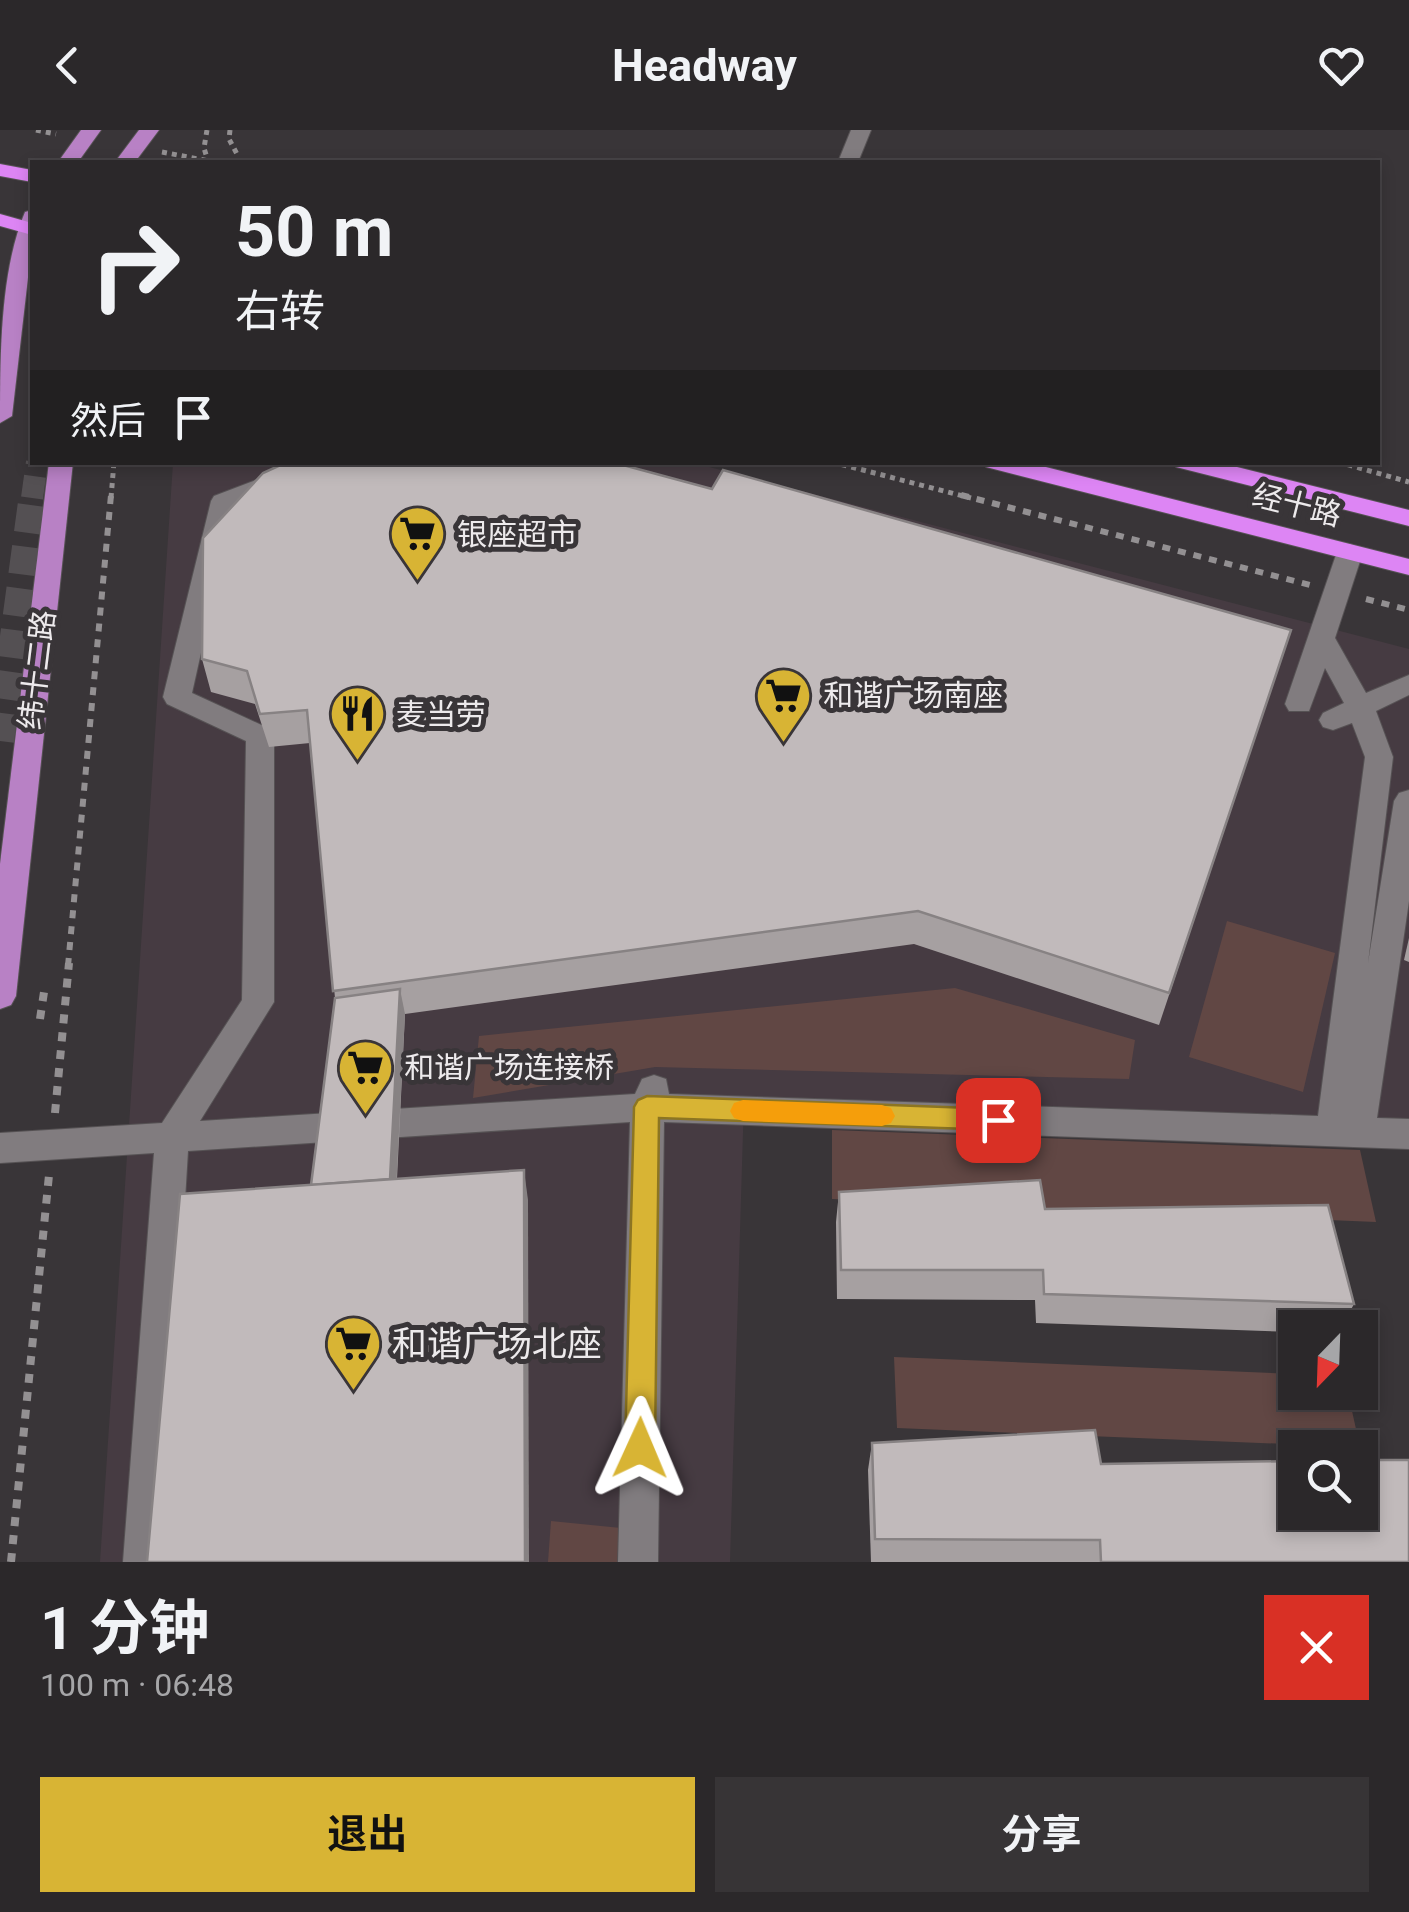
<!DOCTYPE html>
<html lang="zh">
<head>
<meta charset="utf-8">
<style>
  body { margin:0; font-family:Roboto,"Noto Sans SC",sans-serif; background:#373436; color:#f1f3f6; height:100vh; display:flex; flex-direction:column; font-size:38px; white-space:nowrap }
  * { box-sizing:border-box; margin:0 }
  p { font-size:32px; color:#a6a6a8 }
  .icon { flex:none; width:55px; height:55px; fill:none; stroke:currentColor; stroke-width:2; stroke-linecap:round; stroke-linejoin:round }
  .map { position:relative; height:1432px; overflow:hidden }
  .details { display:flex; flex-direction:column; background:#2b282a; flex:1 }
  .details>* { flex:none }
  .banner { position:absolute; left:30px; top:30px; width:1350px; height:305px; border-radius:0px; box-shadow:0 5px 15px #0003,0 0 0 2px #474447; background:#2b282a; color:#f1f3f6; overflow:hidden }
  .needle { width:65px; rotate:203deg }
  .tools { position:absolute; left:1278px; top:1180px; display:grid; gap:20px }
  .tools a { display:grid; place-items:center; width:100px; height:100px; border-radius:0px; background:#2b282a; box-shadow:0 5px 15px #0003,0 0 0 2px #474447; font-size:50px }
  .pin { position:absolute; display:grid; place-items:center; width:85px; height:85px; color:#fff; margin:-42px; border-radius:20px; box-shadow:0 5px 15px #0006 }
  .me { position:absolute; width:110px; margin:-55px; rotate:1deg; stroke-linejoin:round; filter:drop-shadow(0 0 8px #0008) }
  .turn { display:flex; align-items:center; gap:35px; height:210px; padding:0 40px; font-size:45px }
  .turn .icon { width:130px; height:130px; stroke-width:2.5 }
  .turn b { display:block; font-size:70px; line-height:85px }
  .then { display:flex; align-items:center; height:95px; padding:0 40px; background:#0003; gap:20px; font-size:38px }
  .round { display:grid; place-items:center; flex:none; width:105px; height:105px; border-radius:0px; background:#373436 }
  .overview { display:flex; align-items:center; justify-content:space-between; height:170px; padding:0 40px }
  h1 { font-size:60px; font-weight:700; line-height:75px }
  .button { display:flex; gap:20px; margin-top:auto; padding:20px 40px }
  .button a { flex:1; height:115px; border-radius:0px; background:#d8b434; color:#111; font-size:40px; font-weight:700; line-height:115px; text-align:center }
  .button a+a { background:#373436; color:#f1f3f6 }
  header { display:flex; justify-content:space-between; align-items:center; height:130px; padding:0 40px; background:#2b282a; font-size:45px; font-weight:700 }
  .map>svg:first-child { display:block }
  .built { fill:#463b42 }
  .green { fill:#614744 }
  .lines { fill:none; stroke-linecap:round; stroke-linejoin:round }
  .street-tunnel-far1 { stroke:#545053; stroke-width:22; stroke-dasharray:22 11; stroke-linecap:butt }
  .street-tunnel { stroke:#545053; stroke-width:28; stroke-dasharray:28 14; stroke-linecap:butt }
  .street-casing { stroke:#565254; stroke-width:2 }
  .secondary-casing { stroke:#565254; stroke-width:2 }
  .primary-casing { stroke:#565254; stroke-width:2 }
  .highway-casing { stroke:#565254; stroke-width:2 }
  .path-far2 { stroke:#939092; stroke-width:5; stroke-dasharray:5 5; stroke-linecap:butt }
  .path-far1 { stroke:#939092; stroke-width:6; stroke-dasharray:8 8; stroke-linecap:butt }
  .path { stroke:#939092; stroke-width:8; stroke-dasharray:9 9; stroke-linecap:butt }
  .street { fill:#817c7f; fill-rule:evenodd }
  .secondary { fill:#817c7f; fill-rule:evenodd }
  .primary { fill:#b881c5; fill-rule:evenodd }
  .highway { fill:#dd85f4; fill-rule:evenodd }
  .wall { fill:#a6a0a1 }
  .shaded-wall { fill:#878283 }
  .building { fill:#c1babb; stroke:#878283; stroke-width:2.5 }
  .route { fill:#d8b434; stroke:#8c7522; stroke-width:2.5 }
  .slow { fill:#f59e0b }
  .labels { text-anchor:middle; dominant-baseline:central; stroke-width:10; stroke-linejoin:round; paint-order:stroke }
  .street-label { font-size:30px; fill:#edeaec; stroke:#393538 }
  .poi-label { font-size:30px; fill:#edeaec; stroke:#393538; text-anchor:start }
  .near-poi-label { font-size:35px; fill:#edeaec; stroke:#393538; text-anchor:start }
</style>
</head>
<body>
<header><svg class="icon" aria-label="back" viewBox="0 0 24 24"><path d="M15 5l-7 7 7 7"/></svg>Headway<svg class="icon" aria-label="heart" viewBox="0 0 24 24"><path d="M12 20l-8-8c-3-5 5-10 8-4 3-6 11-1 8 4z"/></svg></header>
<div class="map">
<svg width="1409" height="1432" viewBox="0 0 1409 1432">
  <rect width="100%" height="100%" fill="#393538"/>
  <!-- built -->
  <polygon class="built" points="173,333 694,333 1409,519 1409,1011 744,969 730,1432 100,1432"/>
  <!-- green -->
  <g class="green">
    <polygon points="1227,791 1335,823 1303,962 1189,927"/>
    <polygon points="955,858 1135,910 1129,949 655,937 473,968 479,906"/>
    <polygon points="832,1000 1360,1020 1376,1092 832,1069"/>
    <polygon points="894,1227 1295,1244 1295,1262 1348,1263 1360,1317 897,1298"/>
    <polygon points="551,1391 621,1398 618,1432 548,1432"/>
  </g>
  <g class="lines">
    <!-- street-tunnel-far1 -->
    <polyline class="street-tunnel-far1" points="32,368 37,332"/>
    <!-- street-tunnel -->
    <polyline class="street-tunnel" points="0,611 33,365"/>
    <defs>
      <polygon id="street" points="303,332 339,332 336,337 234,375 192,563 270,599 274,606 274,872 200,991 635,964 642,949 654,945 666,949 669,964 1318,986 1365,627 1352,593 1333,600 1323,597 1319,590 1323,583 1344,573 1325,538 1309,581 1289,581 1285,574 1337,422 1350,414 1363,422 1335,508 1366,563 1409,545 1409,565 1376,581 1393,627 1368,833 1394,671 1399,663 1409,660 1409,771 1377,988 1409,989 1409,1019 664,992 658,1432 618,1432 630,992 188,1021 163,1432 123,1432 154,1023 0,1033 0,1003 162,993 242,870 246,611 167,574 163,567 211,371 214,366"/>
      <polygon id="secondary" points="851,0 871,0 858,32 838,32"/>
      <g id="primary">
        <polygon points="81,0 101,0 78,32 58,32"/>
        <polygon points="139,0 159,0 135,32 115,32"/>
        <path d="M 32,80 L 32,113 L 12,286 L 0,293 C 0,227 0,141 25,82 Z"/>
        <polygon points="49,332 73,332 16,866 11,875 0,879 0,734"/>
      </g>
      <g id="highway">
        <polygon points="0,34 32,40 32,52 0,46"/>
        <polygon points="0,84 32,93 32,105 0,96"/>
        <polygon points="983,332 1026,332 1409,429 1409,445 986,337"/>
        <polygon points="1173,332 1217,332 1409,380 1409,396 1176,337"/>
      </g>
    </defs>
    <!-- street casing -->
    <use href="#street" class="street-casing"/>
    <!-- secondary casing -->
    <use href="#secondary" class="secondary-casing"/>
    <!-- primary casing -->
    <use href="#primary" class="primary-casing"/>
    <!-- highway casing -->
    <use href="#highway" class="highway-casing"/>
    <!-- path-far2 -->
    <g class="path-far2">
      <polyline points="36,0 56,4"/>
      <polyline points="207,0 204,18 208,31"/>
      <polyline points="230,0 229,9 237,24"/>
      <polyline points="162,22 214,32"/>
      <polyline points="832,332 971,368"/>
      <polyline points="1338,332 1409,352"/>
      <polyline points="111,368 114,332"/>
    </g>
    <!-- path-far1 -->
    <g class="path-far1">
      <polyline points="961,365 1310,455"/>
      <polyline points="1366,469 1409,480"/>
      <polyline points="68,836 111,365"/>
    </g>
    <!-- path -->
    <g class="path">
      <polyline points="40,889 44,862"/>
      <polyline points="55,983 69,833"/>
      <polyline points="11,1432 49,1045"/>
    </g>
    <!-- street -->
    <use href="#street" class="street"/>
    <!-- secondary -->
    <use href="#secondary" class="secondary"/>
    <!-- primary -->
    <use href="#primary" class="primary"/>
    <!-- highway -->
    <use href="#highway" class="highway"/>
  </g>
  <!-- wall -->
  <g class="wall">
    <polygon points="202,529 1280,534 1159,895 914,814 405,884 397,1049 528,1070 311,1055 335,868 310,613 269,617 255,574 211,562"/>
    <polygon points="1409,808 1409,832 1404,830"/>
    <polygon points="839,1062 1045,1079 1354,1174 1341,1198 1295,1198 1295,1202 1036,1193 1035,1170 837,1169 836,1092"/>
    <polygon points="872,1313 1101,1334 1409,1432 871,1432 868,1340"/>
  </g>
  <!-- shaded-wall -->
  <g class="shaded-wall">
    <polygon points="400,859 405,884 395,1080 390,1056"/>
    <polygon points="524,1040 528,1070 529,1432 525,1432"/>
  </g>
  <!-- building -->
  <g class="building">
    <polygon points="287,332 612,332 712,359 723,340 1291,500 1169,863 918,781 333,861 307,580 260,584 247,541 202,529 203,408 263,343"/>
    <polygon points="400,859 390,1049 311,1055 335,868"/>
    <polygon points="524,1040 525,1432 147,1432 180,1064"/>
    <polygon points="1040,1050 1045,1079 1328,1075 1354,1174 1044,1164 1043,1140 841,1140 839,1062"/>
    <polygon points="1095,1300 1101,1334 1295,1331 1295,1382 1360,1382 1360,1330 1409,1330 1409,1432 1101,1432 1100,1410 875,1409 872,1313"/>
  </g>
  <!-- route -->
  <polygon class="route" points="647,966 998,979 1007,982 1011,990 1007,997 998,1000 659,988 655,1318 650,1328 640,1332 630,1328 625,1318 634,977 638,970"/>
  <!-- slow -->
  <polygon class="slow" points="743,970 882,975 891,978 895,986 891,993 882,996 743,991 734,988 730,981 734,973"/>
  <!-- icons -->
  <defs>
    <symbol id="supermarket-pin" viewBox="-11 -11 22 30"><path d="M0 17L-7.5 6A9.5 9.5 0 1 1 7.5 6Z" fill="#d8b434" stroke="#393538"/><path d="M-6-5.5h2.5l.6 2H6L4.5 2H-2.5L-4.4-4H-6ZM-1.5 3.2a1.3 1.3 0 1 0 .1 0ZM3 3.2a1.3 1.3 0 1 0 .1 0Z" fill="#111"/></symbol>
    <symbol id="restaurant-pin" viewBox="-11 -11 22 30"><path d="M0 17L-7.5 6A9.5 9.5 0 1 1 7.5 6Z" fill="#d8b434" stroke="#393538"/><path d="M-5-6h1v4h1v-4h1v4h1v-4h1v5L-1.5 .5V6h-2V.5L-5-1ZM5-6V6H3V1.5H1.5Q1.5-4 5-6Z" fill="#111"/></symbol>
  </defs>
  <g fill-rule="evenodd">
    <use href="#supermarket-pin" x="386" y="372" width="63" height="86"/>
    <use href="#supermarket-pin" x="752" y="534" width="63" height="86"/>
    <use href="#restaurant-pin" x="326" y="552" width="63" height="86"/>
    <use href="#supermarket-pin" x="334" y="906" width="63" height="86"/>
    <use href="#supermarket-pin" x="322" y="1182" width="63" height="86"/>
  </g>
  <g class="labels">
    <!-- street labels -->
    <g class="street-label">
      <text transform="translate(1297 375) rotate(14)">经十路</text>
      <text transform="translate(37 540) rotate(-83)">纬十二路</text>
    </g>
    <!-- poi labels -->
    <g class="poi-label">
      <text x="457" y="404">银座超市</text>
      <text x="823" y="565">和谐广场南座</text>
      <text x="396" y="584">麦当劳</text>
      <text x="404" y="937">和谐广场连接桥</text>
    </g>
    <!-- near-poi labels -->
    <g class="near-poi-label">
      <text x="392" y="1214">和谐广场北座</text>
    </g>
  </g>
</svg>
<div class="tools">
<a><svg class="needle" viewBox="-14 -14 28 28"><path d="M0-13l5 13h-10z" fill="#e53935"/><path d="M0 13l5-13h-10z" fill="#a6a6a8"/></svg></a>
<a><svg class="icon" aria-label="search" viewBox="0 0 24 24"><circle cx="10" cy="10" r="6"/><path d="M15 15l6 6"/></svg></a>
</div>
<div class="pin" style="left:998px;top:990px;background:#d93025"><svg class="icon" aria-label="arrive" viewBox="0 0 24 24"><path d="M6 21V4h12l-3 4 3 4H6"/></svg></div>
<svg class="me" style="left:640px;top:1318px" viewBox="-20 -20 40 40"><path d="M0-17L14 15 0 8-14 15z" fill="#d8b434" stroke="#fff" stroke-width="4"/></svg>
<div class="banner">
<div class="turn"><svg class="icon" aria-label="right" viewBox="0 0 24 24"><path d="M7 20v-9h11M14 6l5 5-5 5"/></svg><div><b>50 m</b>右转</div></div>
<div class="then">然后<svg class="icon" aria-label="arrive" viewBox="0 0 24 24"><path d="M6 21V4h12l-3 4 3 4H6"/></svg></div>
</div>
</div>
<section class="details">
<div class="overview"><div><h1>1 分钟</h1><p>100 m · 06:48</p></div><a class="round" style="background:#d93025;color:#fff"><svg class="icon" aria-label="close" viewBox="0 0 24 24"><path d="M6 6l12 12M18 6L6 18"/></svg></a></div>
<div class="button"><a>退出</a><a>分享</a></div>
</section>
</body>
</html>
